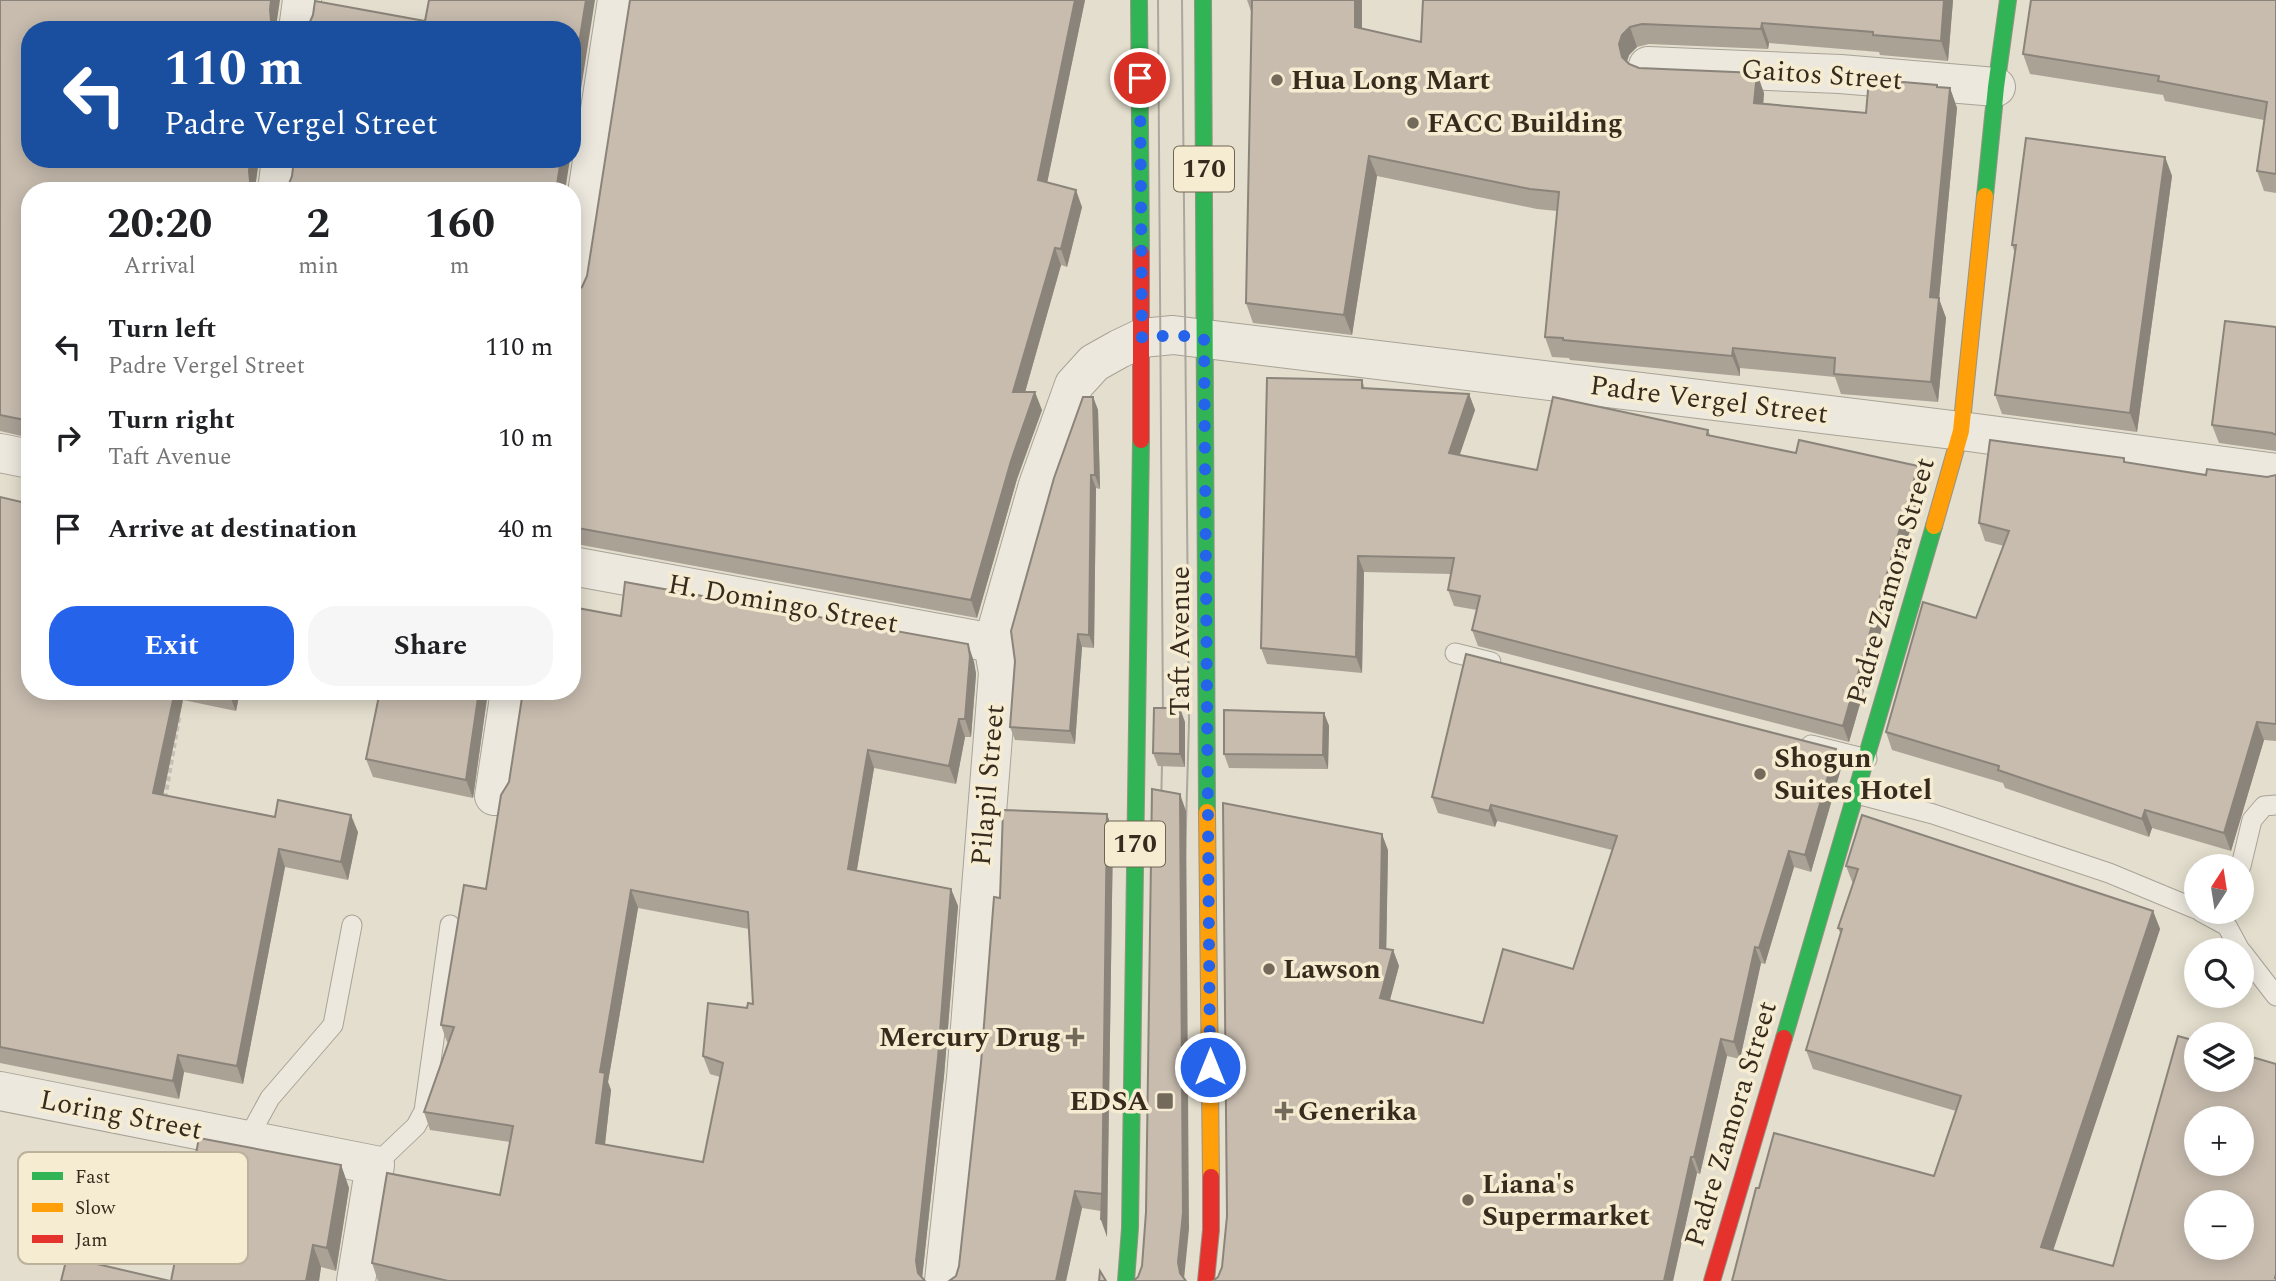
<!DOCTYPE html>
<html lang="en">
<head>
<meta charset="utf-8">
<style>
  body { margin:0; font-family:Spectral,serif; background:#f6f6f6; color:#202124; height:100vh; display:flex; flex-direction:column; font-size:26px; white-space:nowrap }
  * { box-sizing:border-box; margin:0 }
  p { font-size:23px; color:#757577 }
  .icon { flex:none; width:38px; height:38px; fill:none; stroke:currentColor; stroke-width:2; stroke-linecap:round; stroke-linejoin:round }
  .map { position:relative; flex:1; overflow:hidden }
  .details { position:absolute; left:21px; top:182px; width:560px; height:518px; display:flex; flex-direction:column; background:#fff; border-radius:28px; box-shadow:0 4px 18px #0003 }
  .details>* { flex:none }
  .guide { position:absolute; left:21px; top:21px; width:560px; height:147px; border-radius:28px; box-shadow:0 4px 18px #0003; background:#1a4fa0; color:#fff; overflow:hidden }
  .needle { width:46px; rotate:12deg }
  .fabs { position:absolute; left:2184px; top:854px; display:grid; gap:14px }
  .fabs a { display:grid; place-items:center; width:70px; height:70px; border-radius:50%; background:#fff; box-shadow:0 4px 18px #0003; font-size:35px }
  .pin { position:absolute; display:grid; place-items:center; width:60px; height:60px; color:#fff; margin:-30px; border:4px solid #fff; border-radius:50%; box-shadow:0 2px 7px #0007 }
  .me { position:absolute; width:77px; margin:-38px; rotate:0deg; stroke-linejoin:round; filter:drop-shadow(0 0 5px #0008) }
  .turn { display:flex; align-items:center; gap:24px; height:147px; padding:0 28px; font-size:32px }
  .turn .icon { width:91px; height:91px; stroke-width:2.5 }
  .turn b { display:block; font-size:49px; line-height:60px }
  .eta { display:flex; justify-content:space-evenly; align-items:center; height:119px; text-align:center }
  .eta b { font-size:42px; font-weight:700; line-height:49px }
  .action { display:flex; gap:14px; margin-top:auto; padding:14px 28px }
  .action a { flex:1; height:80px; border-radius:28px; background:#2563eb; color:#fff; font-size:28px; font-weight:700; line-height:80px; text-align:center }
  .action a+a { background:#f6f6f6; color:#202124 }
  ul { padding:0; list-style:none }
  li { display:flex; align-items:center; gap:21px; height:91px; padding:0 28px }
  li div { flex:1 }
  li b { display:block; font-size:26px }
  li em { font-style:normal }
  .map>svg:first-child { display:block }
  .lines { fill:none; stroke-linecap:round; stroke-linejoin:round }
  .lane-casing { stroke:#a8a396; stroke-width:21 }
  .street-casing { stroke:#a8a396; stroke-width:40 }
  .fast-casing { stroke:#989286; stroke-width:18 }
  .slow-casing { stroke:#989286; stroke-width:18 }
  .jam-casing { stroke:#989286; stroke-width:18 }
  .path { stroke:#c4bfb5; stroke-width:4.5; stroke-dasharray:5 3.5; stroke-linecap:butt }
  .lane { stroke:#ece8de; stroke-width:19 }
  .street { stroke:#ece8de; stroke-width:38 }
  .fast { stroke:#30b455; stroke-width:16 }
  .slow { stroke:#ff9f0a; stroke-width:16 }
  .jam { stroke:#e5322d; stroke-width:16 }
  .tram { stroke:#aba79e; stroke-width:2 }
  .wall { fill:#aba296; fill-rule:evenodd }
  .shaded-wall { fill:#8b847a }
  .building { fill:#c7bcae; stroke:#8b847a; stroke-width:2; fill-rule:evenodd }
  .route { stroke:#2563eb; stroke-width:12; stroke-dasharray:0 21.6 }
  .poi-dot { fill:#736a5b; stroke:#f5ecd2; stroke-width:2.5 }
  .labels { text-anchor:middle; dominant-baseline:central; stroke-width:7; stroke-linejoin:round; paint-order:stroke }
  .shield { fill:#f5ecd2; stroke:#706554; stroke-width:2 }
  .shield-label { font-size:26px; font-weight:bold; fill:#372b1e }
  .street-label { font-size:28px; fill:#372b1e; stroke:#f5ecd2 }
  .poi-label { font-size:28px; font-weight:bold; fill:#372b1e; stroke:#f5ecd2; text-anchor:start }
  .key { fill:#f5ecd2; stroke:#bcb29c; stroke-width:2 }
  .key-label { font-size:19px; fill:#372b1e }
</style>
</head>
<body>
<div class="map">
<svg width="2276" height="1281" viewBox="0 0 2276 1281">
  <rect width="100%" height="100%" fill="#e3decd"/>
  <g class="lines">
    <defs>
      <g id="lane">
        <polyline points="1455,653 1491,662"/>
        <polyline points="1811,745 1867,759"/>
        <polyline points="1857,794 1933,814 2109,873 2196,909"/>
        <polyline points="2241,866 2252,820 2264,806 2276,805"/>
        <polyline points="2201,912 2227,926 2240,950"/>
        <polyline points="2242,952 2276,996"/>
        <polyline points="247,1140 270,1098 333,1025 352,925"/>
        <polyline points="375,1165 416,1126 424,1111 450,925"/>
      </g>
      <g id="street">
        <polyline points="298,30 302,0"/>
        <polyline points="1648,66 1840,74 1996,87"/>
        <polyline points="277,191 281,159"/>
        <polyline points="572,290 617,0"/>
        <polyline points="0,453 30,459"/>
        <polyline points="572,566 993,643"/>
        <polyline points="494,796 510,691"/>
        <polyline points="0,1091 375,1165 356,1281"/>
        <polyline points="944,1281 966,1078 998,673 993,643 1038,485 1074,385 1094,363 1119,349 1142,338 1173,335 1961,431 2276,473"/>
      </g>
      <g id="fast">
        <polyline points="1139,0 1141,253"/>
        <polyline points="1203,0 1207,812"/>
        <polyline points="1985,196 1996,87 2008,0"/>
        <polyline points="1784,1038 1934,526"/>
        <polyline points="1126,1281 1130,1228 1141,440"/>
      </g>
      <g id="slow">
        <polyline points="1934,526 1961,431 1985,196"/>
        <polyline points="1207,812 1211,1177"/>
      </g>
      <g id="jam">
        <polyline points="1141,440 1141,253"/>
        <polyline points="1206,1281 1211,1230 1211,1177"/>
        <polyline points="1712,1281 1784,1038"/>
      </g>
    </defs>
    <!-- lane casing -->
    <use href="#lane" class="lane-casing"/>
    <!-- street casing -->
    <use href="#street" class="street-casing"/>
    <!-- fast casing -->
    <use href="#fast" class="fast-casing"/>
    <!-- slow casing -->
    <use href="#slow" class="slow-casing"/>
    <!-- jam casing -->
    <use href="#jam" class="jam-casing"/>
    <!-- path -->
    <polyline class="path" points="165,798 179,717"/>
    <!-- lane -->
    <use href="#lane" class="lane"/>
    <!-- street -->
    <use href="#street" class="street"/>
    <!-- fast -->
    <use href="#fast" class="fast"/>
    <!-- slow -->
    <use href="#slow" class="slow"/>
    <!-- jam -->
    <use href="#jam" class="jam"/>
    <!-- tram -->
    <g class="tram">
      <polyline points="1158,0 1163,722 1161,808"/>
      <polyline points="1182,0 1189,722 1185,858"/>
    </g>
  </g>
  <!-- wall -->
  <g class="wall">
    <polygon points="0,0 276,27 30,159 259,159 255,188 30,191 30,438 0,431"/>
    <polygon points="630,0 1085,0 1047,182 1082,207 1067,267 1061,265 1025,392 1042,410 1017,479 977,618 576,544 572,545 572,293 582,287 587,276"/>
    <polygon points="1247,0 1362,0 1362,28 1421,42 1953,0 1948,61 1880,55 1879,52 1769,43 1768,49 1649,44 1637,47 1629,55 1627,62 1629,64 1639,68 1764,93 1763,103 1866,113 1937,85 1938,87 1950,88 1957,108 1939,299 1946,318 1938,402 1841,394 1835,377 1740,368 1740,376 1570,360 1569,358 1552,357 1545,337 1557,211 1537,209 1377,176 1352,335 1253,323 1246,303 1252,14"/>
    <polygon points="2276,0 2276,193 2264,191 2257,171 2264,120 2165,101 2163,95 2030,74 2023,54"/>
    <polygon points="2165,157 2172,176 2137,432 2002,414 1995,395 2015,253 2012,245"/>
    <polygon points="2276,327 2276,451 2219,443 2212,425"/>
    <polygon points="1362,380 1365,389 1469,394 1475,410 1459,455 1537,470 1708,430 1710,435 1796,453 1918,466 1924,482 1849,742 1478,646 1472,630 1477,610 1454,606 1448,590 1451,574 1364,572 1362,673 1267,664 1261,648"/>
    <polygon points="1093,397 1098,410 1100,489 1096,488 1094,648 1082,647 1075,744 1015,740 1010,727 1015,661"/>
    <polygon points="2126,462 2206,475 2267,477 2276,475 2276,741 2264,740 2231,851 2152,828 2149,837 2005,788 2003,783 1892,750 1886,732 1976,618 2004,546 1985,541 1979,523"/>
    <polygon points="0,497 30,691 240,691 236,711 183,700 163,795 358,832 348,880 285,867 243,1084 184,1072 179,1099 0,1063"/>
    <path d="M 621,616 L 968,644 L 974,662 L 976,674 L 971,737 L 965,737 L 956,784 L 874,768 L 857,870 L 951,889 L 958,906 L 944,1076 L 922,1278 L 925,1281 L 378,1281 L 372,1263 L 500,1195 L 510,1142 L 430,1130 L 424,1112 L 449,1043 L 447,1042 L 441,1025 L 486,889 L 509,782 ZM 638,908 L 749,929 L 753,1004 L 747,1008 L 703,1056 L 710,1074 L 720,1077 L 703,1162 L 605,1145 L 611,1090 L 608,1082 Z"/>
    <polygon points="376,691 488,691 473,798 373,777 366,759 378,698"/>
    <polygon points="1324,713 1329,726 1328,769 1229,768 1224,754"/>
    <polygon points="1185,722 1185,767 1158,766 1153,753"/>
    <polygon points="1836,749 1842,765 1811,872 1794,867 1765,964 1761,963 1740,1059 1727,1056 1700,1174 1697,1173 1673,1281 1213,1281 1218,1277 1388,850 1386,949 1393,950 1399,966 1390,1000 1483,1023 1573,969 1612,850 1497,821 1495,827 1438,813 1432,797"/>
    <polygon points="1107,814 1113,832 1107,1237 1101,1211 1082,1208 1066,1281 949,1281 956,1276 959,1266 1000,898"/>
    <polygon points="1846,866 2153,911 2160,929 2053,1250 2113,1266 2276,1281 1732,1281 1934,1176 1956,1111 1813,1069 1806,1050 1841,935 1838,928 1853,884"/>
    <polygon points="341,1165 349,1188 336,1271 321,1267 319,1281 171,1281"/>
  </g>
  <!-- shaded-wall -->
  <g class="shaded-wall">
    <polygon points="271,0 280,0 276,27 271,20 270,10"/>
    <polygon points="586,0 595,0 572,146 572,87"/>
    <polygon points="1075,0 1085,0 1044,198 1038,180"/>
    <polygon points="1355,0 1362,0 1362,47 1355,27"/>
    <polygon points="1944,0 1953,0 1948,61 1941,41"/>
    <polygon points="1762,23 1769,43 1768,49 1761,29"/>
    <polygon points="1630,27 1637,47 1629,55 1626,64 1622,57 1619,44 1622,35"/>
    <polygon points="1757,73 1764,93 1762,122 1754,103"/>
    <polygon points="1950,88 1957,108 1939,299 1946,318 1938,402 1931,382 1930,297"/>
    <polygon points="1369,156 1377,176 1352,335 1344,315"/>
    <polygon points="2165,157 2172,176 2137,432 2130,413"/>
    <polygon points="250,159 259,159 255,188 250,181 249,171"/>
    <polygon points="561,159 570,159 565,191 556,191"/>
    <polygon points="1076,190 1082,207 1067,267 1061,249"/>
    <polygon points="1055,248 1061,265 1020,410 1013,392"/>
    <polygon points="1733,348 1740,368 1740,376 1732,356"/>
    <polygon points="1035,392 1042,410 1017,479 977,618 971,600 1011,461"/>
    <polygon points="1469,394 1475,410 1455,469 1449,453"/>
    <polygon points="1093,397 1098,410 1100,489 1095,475"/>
    <polygon points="1918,466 1924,482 1849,742 1843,726"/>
    <polygon points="1091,475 1096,488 1094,648 1089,635"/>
    <polygon points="1358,556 1364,572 1362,673 1356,657"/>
    <polygon points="1078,634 1082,647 1075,744 1070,731"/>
    <polygon points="968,644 974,662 976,674 971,737 965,719"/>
    <polygon points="175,691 180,691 183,700 160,810 153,793"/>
    <polygon points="230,691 240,691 236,711 229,694"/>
    <polygon points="479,691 488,691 473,798 466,780"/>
    <polygon points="1180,708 1185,722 1185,767 1180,754"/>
    <polygon points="1324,713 1329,726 1328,769 1323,755"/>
    <polygon points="959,719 965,737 956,784 949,766"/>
    <polygon points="2257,722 2264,740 2231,851 2224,833"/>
    <polygon points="1836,749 1842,765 1811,872 1805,855"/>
    <polygon points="868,750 874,768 854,886 848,869"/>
    <polygon points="1180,794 1186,811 1189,1229 1184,1279 1180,1273 1178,1262"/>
    <polygon points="1491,805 1497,821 1495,827 1489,811"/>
    <polygon points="2145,810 2152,828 2149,837 2142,819"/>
    <polygon points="1107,814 1113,832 1107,1237 1101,1220"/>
    <polygon points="351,815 358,832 348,880 341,862"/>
    <polygon points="1382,834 1388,850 1386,965 1380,948"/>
    <polygon points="279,849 285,867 243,1084 237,1066"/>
    <polygon points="1789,851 1794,867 1765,964 1759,948"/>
    <polygon points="951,889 958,906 944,1076 922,1279 918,1273 916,1261"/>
    <polygon points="631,890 638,908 608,1082 611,1090 603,1161 596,1143 600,1072"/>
    <polygon points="2153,911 2160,929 2048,1266 2041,1247"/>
    <polygon points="1755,947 1761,963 1740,1059 1734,1042"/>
    <polygon points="1393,950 1399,966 1386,1014 1380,998"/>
    <polygon points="1721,1039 1727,1056 1700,1174 1694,1157"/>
    <polygon points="178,1055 184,1072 179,1099 173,1081"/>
    <polygon points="1691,1157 1697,1173 1673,1281 1664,1281"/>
    <polygon points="341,1165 349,1188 336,1271 327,1248"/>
    <polygon points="1075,1191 1082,1208 1066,1281 1056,1281"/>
    <polygon points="313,1245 321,1267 319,1281 306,1281"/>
  </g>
  <!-- building -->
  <g class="building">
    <polygon points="0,0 271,0 270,10 271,20 279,30 30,30 30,159 250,159 249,171 250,181 258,191 30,191 30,421 0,415"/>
    <polygon points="429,0 586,0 572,87 572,30 304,30 308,26 313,15 315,1 425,21"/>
    <polygon points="630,0 1075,0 1038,180 1076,190 1061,249 1055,248 1013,392 1035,392 1011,461 971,600 572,527 572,293 582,287 587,276"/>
    <polygon points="1252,0 1355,0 1355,27 1421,42 1423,0 1944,0 1941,41 1873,35 1873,32 1762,23 1761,29 1642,24 1630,27 1622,35 1619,44 1622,57 1629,64 1639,68 1757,73 1754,103 1866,113 1869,79 1937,85 1937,87 1950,88 1930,297 1939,298 1931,382 1834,374 1835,358 1733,348 1732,356 1563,340 1563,338 1545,337 1559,192 1530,189 1369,156 1344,315 1246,303"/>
    <polygon points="2031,0 2276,0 2276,174 2257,171 2267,102 2158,81 2159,76 2023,54"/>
    <polygon points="2026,138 2165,157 2130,413 1995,395 2016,245 2012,245"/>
    <polygon points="294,159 561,159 556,191 283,191 288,186 292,176"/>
    <polygon points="2225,321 2276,327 2276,435 2272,433 2212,425"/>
    <polygon points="1267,378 1362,380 1362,388 1469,394 1449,453 1537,470 1553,397 1708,430 1707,435 1796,453 1799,440 1918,466 1843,726 1472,630 1480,596 1448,590 1454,558 1358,556 1356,657 1261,648"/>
    <polygon points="1083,397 1093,397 1095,475 1091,475 1089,635 1078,634 1070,731 1010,727 1015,661 1011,631 1054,478"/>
    <polygon points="1990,440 2124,458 2124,462 2206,475 2207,469 2267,477 2276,475 2276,724 2257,722 2224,833 2145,810 2142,819 1998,770 1999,766 1886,732 1923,602 1976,618 2009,531 1979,523"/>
    <polygon points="0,497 30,504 30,691 175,691 153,793 275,817 278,800 351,815 341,862 279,849 237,1066 178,1055 173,1081 0,1047"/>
    <path d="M 625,582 L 968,644 L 970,656 L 965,719 L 959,719 L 949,766 L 868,750 L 848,869 L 951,889 L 938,1058 L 916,1261 L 918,1273 L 925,1281 L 448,1281 L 372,1263 L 387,1173 L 500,1195 L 513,1126 L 424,1112 L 454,1027 L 441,1025 L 464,885 L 486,889 L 501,795 L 509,782 L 523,691 L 572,691 L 572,607 L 621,616 ZM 631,890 L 748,912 L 753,1004 L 748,1003 L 747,1008 L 708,1003 L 703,1056 L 723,1063 L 703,1162 L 596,1143 L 605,1073 L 600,1072 Z"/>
    <polygon points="1466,654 1836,749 1805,855 1789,851 1759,948 1755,947 1734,1042 1721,1039 1694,1157 1691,1157 1664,1281 1213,1281 1218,1277 1222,1267 1227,1216 1223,803 1382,834 1380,948 1393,950 1380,998 1483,1023 1503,949 1573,969 1617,836 1491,805 1489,811 1432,797"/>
    <polygon points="380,691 479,691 466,780 366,759"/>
    <polygon points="1154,708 1180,708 1180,754 1153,753"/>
    <polygon points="1224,710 1324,713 1323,755 1224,754"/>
    <polygon points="1152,789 1180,794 1183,1213 1178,1262 1180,1273 1186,1281 1133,1281 1138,1277 1142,1266 1146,1212"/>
    <polygon points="1003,810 1107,814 1102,1209 1101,1220 1102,1194 1075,1191 1056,1281 949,1281 956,1276 959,1266 981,1063 994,897 1000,898"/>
    <path d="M 1862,815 L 2153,911 L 2041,1247 L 2113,1266 L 2178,1036 L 2196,1041 L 2196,1080 L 2242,1080 L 2242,1054 L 2276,1064 L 2276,1274 L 2275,1278 L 2276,1278 L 2276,1281 L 1732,1281 L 1756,1188 L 1759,1188 L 1774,1133 L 1934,1176 L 1961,1096 L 1806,1050 L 1842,929 L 1838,928 L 1858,869 L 1846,866 ZM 2196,1118 L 2242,1118 L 2242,1164 L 2196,1164 ZM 2196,1202 L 2242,1202 L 2242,1248 L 2196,1248 Z"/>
    <polygon points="199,1138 341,1165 327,1248 313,1245 306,1281 171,1281"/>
    <polygon points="67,1257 170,1281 61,1281"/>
    <polygon points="1100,1271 1106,1281 1099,1281"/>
  </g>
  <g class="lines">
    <!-- route -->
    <polyline class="route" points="1140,78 1142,338 1173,335 1204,338 1210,1067"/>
  </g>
  <!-- markers -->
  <g class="poi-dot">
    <circle cx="1277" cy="80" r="7"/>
    <circle cx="1413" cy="123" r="7"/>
    <circle cx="1760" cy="774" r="7"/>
    <circle cx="1269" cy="969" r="7"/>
    <path d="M1071.5 1026.5h7v7h7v7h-7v7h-7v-7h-7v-7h7z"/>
    <rect x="1156" y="1092" width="18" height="18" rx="3.5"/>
    <path d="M1280.5 1100.5h7v7h7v7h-7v7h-7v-7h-7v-7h7z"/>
    <circle cx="1468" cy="1200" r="7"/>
  </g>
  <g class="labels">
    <!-- shield labels -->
    <g class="shield">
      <rect x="1174" y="146.5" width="60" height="45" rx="5"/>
      <rect x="1105" y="821.5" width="60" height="45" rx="5"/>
    </g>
    <g class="shield-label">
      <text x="1204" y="169">170</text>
      <text x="1135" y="844">170</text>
    </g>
    <!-- street labels -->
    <g class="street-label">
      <text transform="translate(1822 75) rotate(4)">Gaitos Street</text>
      <text transform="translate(1709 400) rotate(7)">Padre Vergel Street</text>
      <text transform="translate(1891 581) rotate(-74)">Padre Zamora Street</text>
      <text transform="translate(783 604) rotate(10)">H. Domingo Street</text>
      <text transform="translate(1180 641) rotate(-90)">Taft Avenue</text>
      <text transform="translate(988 785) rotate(-85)">Pilapil Street</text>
      <text transform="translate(121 1115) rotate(11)">Loring Street</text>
      <text transform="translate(1731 1124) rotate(-73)">Padre Zamora Street</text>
    </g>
    <!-- poi labels -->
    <g class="poi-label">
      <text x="1291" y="80">Hua Long Mart</text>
      <text x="1427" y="123">FACC Building</text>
      <text x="1774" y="758">Shogun<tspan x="1774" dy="32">Suites Hotel</tspan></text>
      <text x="1283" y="969">Lawson</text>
      <text x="1061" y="1037" text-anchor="end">Mercury Drug</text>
      <text x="1149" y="1101" text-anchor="end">EDSA</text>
      <text x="1298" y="1111">Generika</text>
      <text x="1482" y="1184">Liana's<tspan x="1482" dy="32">Supermarket</tspan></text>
    </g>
  </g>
  <!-- legend -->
  <rect x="18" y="1152" width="230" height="112" rx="10" class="key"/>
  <rect x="32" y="1172" width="31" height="8" fill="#30b455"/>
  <rect x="32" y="1203" width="31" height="9" fill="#ff9f0a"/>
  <rect x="32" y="1235" width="31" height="8" fill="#e5322d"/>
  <g class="key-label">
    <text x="75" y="1183">Fast</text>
    <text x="75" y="1214">Slow</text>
    <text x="75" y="1246">Jam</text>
  </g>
</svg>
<div class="fabs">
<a><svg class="needle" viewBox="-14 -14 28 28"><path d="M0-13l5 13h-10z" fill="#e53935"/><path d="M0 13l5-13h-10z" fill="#757577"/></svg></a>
<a><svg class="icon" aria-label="search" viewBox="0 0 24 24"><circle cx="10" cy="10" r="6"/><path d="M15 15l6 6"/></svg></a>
<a><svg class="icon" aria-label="layers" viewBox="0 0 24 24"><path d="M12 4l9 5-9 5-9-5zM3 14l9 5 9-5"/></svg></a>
<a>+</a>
<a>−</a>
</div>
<div class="pin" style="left:1140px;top:78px;background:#d93025"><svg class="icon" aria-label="arrive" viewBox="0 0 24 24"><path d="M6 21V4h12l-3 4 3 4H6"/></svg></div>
<svg class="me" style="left:1210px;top:1067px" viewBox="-20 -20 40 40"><circle r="17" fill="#2563eb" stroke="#fff" stroke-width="3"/><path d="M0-11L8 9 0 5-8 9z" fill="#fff"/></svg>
<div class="guide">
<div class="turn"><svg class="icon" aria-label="left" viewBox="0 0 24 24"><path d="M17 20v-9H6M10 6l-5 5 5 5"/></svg><div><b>110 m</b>Padre Vergel Street</div></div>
</div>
<section class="details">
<div class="eta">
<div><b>20:20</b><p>Arrival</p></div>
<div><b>2</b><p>min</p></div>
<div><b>160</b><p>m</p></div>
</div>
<ul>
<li><svg class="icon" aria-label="left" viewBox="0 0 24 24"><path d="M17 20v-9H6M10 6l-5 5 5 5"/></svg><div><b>Turn left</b><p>Padre Vergel Street</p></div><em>110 m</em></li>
<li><svg class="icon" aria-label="right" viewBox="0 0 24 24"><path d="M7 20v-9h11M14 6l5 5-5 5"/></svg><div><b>Turn right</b><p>Taft Avenue</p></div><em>10 m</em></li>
<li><svg class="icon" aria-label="arrive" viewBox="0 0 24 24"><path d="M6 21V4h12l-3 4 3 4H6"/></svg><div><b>Arrive at destination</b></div><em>40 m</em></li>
</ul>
<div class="action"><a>Exit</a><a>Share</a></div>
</section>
</div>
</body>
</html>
